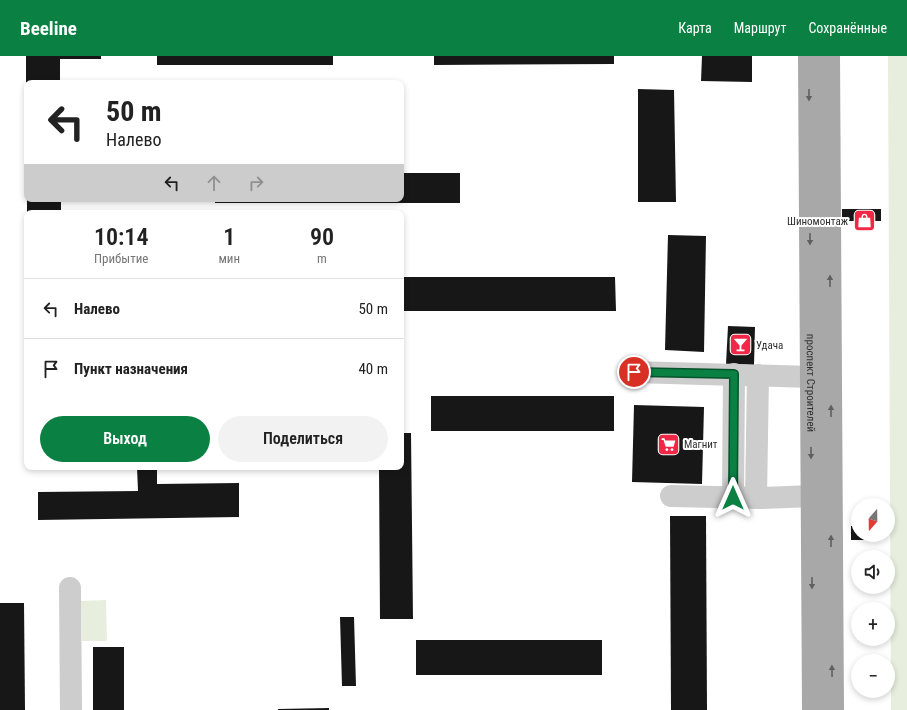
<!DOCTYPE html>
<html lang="ru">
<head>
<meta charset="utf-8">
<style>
  body { margin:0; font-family:"Roboto Condensed",sans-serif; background:#f2f2f2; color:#222; height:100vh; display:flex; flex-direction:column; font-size:15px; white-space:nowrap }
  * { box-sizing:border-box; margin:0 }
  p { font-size:13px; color:#767676 }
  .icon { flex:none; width:22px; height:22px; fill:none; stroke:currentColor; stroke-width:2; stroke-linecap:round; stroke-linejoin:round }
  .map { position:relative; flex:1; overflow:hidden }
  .side { position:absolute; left:24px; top:154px; width:380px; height:260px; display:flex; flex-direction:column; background:#fff; border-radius:8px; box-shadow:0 2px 6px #0003 }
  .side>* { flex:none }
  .top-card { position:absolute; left:24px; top:24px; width:380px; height:122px; border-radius:8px; box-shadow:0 2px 6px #0003; background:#fff; color:#222; overflow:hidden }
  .needle { width:26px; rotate:200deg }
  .fabs { position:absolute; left:851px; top:442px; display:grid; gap:8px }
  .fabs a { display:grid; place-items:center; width:44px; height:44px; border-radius:50%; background:#fff; box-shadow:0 2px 6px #0003; font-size:20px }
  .pin { position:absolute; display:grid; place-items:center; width:34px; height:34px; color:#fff; margin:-17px; border:2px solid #fff; border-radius:50%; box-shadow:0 1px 4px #0007 }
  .me { position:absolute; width:44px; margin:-22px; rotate:0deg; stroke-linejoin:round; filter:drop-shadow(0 0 3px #0008) }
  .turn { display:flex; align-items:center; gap:14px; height:84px; padding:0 16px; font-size:18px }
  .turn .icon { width:52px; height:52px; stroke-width:2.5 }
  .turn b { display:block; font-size:28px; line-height:34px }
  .lanes { display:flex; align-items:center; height:38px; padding:0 16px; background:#0003; justify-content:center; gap:20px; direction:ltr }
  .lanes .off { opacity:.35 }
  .eta { display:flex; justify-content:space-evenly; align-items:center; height:68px; text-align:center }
  .eta b { font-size:24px; font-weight:600; line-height:28px }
  .action { display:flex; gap:8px; margin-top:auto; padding:8px 16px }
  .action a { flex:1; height:46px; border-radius:24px; background:#0b8043; color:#fff; font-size:16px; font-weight:600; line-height:46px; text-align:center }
  .action a+a { background:#f2f2f2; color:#222 }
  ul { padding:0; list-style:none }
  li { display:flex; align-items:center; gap:12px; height:60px; padding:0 16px; border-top:1px solid #e0e0e0 }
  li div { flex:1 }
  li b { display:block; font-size:15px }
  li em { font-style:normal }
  header { display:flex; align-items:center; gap:24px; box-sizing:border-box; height:56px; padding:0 20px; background:#0b8043; color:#fff }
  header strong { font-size:19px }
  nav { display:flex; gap:22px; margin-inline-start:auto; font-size:14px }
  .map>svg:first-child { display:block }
  .green { fill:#e7eedd }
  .building { fill:#171717 }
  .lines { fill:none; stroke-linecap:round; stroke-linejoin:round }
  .minor { stroke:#cdcdcd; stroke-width:22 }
  .major { stroke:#a8a8a8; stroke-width:22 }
  .oneway { fill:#606060 }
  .route-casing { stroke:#07532c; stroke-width:10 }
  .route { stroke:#0b8043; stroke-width:7 }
  .labels { text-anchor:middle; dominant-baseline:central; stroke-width:4; stroke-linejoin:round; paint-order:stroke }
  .poi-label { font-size:11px; fill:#303030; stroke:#fff; text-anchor:start }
  .street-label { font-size:11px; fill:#303030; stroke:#fff }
</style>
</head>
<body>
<header>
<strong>Beeline</strong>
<nav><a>Карта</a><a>Маршрут</a><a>Сохранённые</a></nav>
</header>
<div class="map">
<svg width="907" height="654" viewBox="0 0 907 654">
  <rect width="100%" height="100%" fill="#fff"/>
  <!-- green -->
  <g class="green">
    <polygon points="888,0 907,0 907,654 891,654"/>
    <polygon points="106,544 107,585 82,585 81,545"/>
  </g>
  <!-- building -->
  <g class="building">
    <polygon points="26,0 101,0 101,3 60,3 60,27 26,27"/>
    <rect x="157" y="0" width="176" height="9"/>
    <polygon points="434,0 614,0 614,8 434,9"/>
    <polygon points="702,0 752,0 752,26 701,25"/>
    <polygon points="638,33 674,34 676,146 638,146"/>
    <polygon points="401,117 460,117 460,147 215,147 215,143 401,143"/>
    <rect x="27" y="143" width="34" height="14"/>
    <rect x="842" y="153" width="39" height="12"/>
    <polygon points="668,179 706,180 704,296 665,294"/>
    <polygon points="401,221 615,221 616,255 401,255"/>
    <polygon points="728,270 755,271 754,309 726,308"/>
    <rect x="431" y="340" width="183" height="35"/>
    <polygon points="634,349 704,351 702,428 632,426"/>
    <polygon points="401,377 411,377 413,563 380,563 379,411 401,411"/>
    <polygon points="137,411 157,411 157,428 239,427 239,461 38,464 38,436 138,435"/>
    <polygon points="670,460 706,460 707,654 671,654"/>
    <polygon points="851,470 858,470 858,479 865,479 865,484 851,484"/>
    <polygon points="0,547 24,547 25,654 0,654"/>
    <polygon points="340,561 354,561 356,630 342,630"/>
    <rect x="416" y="584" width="186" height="35"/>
    <rect x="93" y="591" width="31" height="63"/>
    <polygon points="329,652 329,654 278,654 278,653"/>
  </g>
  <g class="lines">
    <!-- minor -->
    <g class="minor">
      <polyline points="634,316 811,321"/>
      <polyline points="671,440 762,442 812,440"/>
      <polyline points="733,442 734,318"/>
      <polyline points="756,442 758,319"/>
      <polyline points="70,532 71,654"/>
    </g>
    <!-- major -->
    <g class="major">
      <path id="s1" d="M 809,0 L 813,654"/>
      <polyline points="829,0 833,654"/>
    </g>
  </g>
  <!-- one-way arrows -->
  <defs><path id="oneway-solid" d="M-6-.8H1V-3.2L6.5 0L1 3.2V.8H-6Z"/></defs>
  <g class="oneway">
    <use href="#oneway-solid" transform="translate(809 39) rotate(90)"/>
    <use href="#oneway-solid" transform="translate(810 183) rotate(90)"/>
    <use href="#oneway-solid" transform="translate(830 225) rotate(-90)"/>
    <use href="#oneway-solid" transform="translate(831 355) rotate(-90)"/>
    <use href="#oneway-solid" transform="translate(811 397) rotate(90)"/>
    <use href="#oneway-solid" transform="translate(831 485) rotate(-90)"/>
    <use href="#oneway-solid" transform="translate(812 527) rotate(90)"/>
    <use href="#oneway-solid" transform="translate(832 615) rotate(-91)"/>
  </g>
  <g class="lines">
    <defs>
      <polyline id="route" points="634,316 734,318 733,442"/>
    </defs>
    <!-- route casing -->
    <use href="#route" class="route-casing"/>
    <!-- route -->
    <use href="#route" class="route"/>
  </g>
  <!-- icons -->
  <defs>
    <symbol id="shop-square" viewBox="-11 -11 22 22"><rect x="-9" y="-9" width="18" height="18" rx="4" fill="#f22646" stroke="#fff"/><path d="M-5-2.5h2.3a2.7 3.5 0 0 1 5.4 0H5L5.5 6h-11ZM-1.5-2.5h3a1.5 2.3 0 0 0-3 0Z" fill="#fff"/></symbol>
    <symbol id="bar-square" viewBox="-11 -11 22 22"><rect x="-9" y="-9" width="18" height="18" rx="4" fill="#f22646" stroke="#fff"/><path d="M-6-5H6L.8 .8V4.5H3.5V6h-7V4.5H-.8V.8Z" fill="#fff"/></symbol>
    <symbol id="supermarket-square" viewBox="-11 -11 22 22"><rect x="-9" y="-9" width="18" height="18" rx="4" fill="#f22646" stroke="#fff"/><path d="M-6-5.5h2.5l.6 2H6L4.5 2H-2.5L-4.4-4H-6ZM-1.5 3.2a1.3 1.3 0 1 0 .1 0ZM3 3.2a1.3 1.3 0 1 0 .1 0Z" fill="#fff"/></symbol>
  </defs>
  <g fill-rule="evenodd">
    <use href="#shop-square" x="852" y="152" width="25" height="25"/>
    <use href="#bar-square" x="728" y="276" width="25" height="25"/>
    <use href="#supermarket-square" x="656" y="376" width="25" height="25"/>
  </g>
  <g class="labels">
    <!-- poi labels -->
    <g class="poi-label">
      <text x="848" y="165" text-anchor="end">Шиномонтаж</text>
      <text x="756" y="289">Удача</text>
      <text x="684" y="388">Магнит</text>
    </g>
    <!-- street labels -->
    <g class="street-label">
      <text stroke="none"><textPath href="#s1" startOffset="327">проспект Строителей</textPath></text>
    </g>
  </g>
</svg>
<div class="fabs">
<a><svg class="needle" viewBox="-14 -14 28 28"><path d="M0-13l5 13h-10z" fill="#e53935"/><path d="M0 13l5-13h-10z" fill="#767676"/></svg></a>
<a><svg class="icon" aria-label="sound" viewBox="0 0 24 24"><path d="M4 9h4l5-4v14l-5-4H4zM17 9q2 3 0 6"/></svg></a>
<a>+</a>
<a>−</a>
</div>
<div class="pin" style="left:634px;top:316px;background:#d93025"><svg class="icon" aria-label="arrive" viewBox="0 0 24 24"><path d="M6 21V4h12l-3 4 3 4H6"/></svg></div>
<svg class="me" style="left:733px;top:442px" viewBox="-20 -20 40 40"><path d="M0-17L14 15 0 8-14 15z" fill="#0b8043" stroke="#fff" stroke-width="4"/></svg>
<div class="top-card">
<div class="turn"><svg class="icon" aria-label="left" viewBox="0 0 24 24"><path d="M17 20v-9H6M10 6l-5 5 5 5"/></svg><div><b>50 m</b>Налево</div></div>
<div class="lanes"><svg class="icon" aria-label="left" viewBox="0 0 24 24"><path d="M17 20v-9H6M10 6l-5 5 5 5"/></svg><svg class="icon off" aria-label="ahead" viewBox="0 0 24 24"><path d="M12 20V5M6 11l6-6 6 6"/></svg><svg class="icon off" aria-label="right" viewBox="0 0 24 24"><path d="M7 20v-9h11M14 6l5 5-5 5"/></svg></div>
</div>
<section class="side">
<div class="eta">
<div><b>10:14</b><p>Прибытие</p></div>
<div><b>1</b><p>мин</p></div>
<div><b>90</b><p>m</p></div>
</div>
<ul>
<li><svg class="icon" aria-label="left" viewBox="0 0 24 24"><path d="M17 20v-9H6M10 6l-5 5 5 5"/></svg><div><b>Налево</b></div><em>50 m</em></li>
<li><svg class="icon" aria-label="arrive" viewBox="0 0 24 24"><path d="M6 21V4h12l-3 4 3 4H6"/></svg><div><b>Пункт назначения</b></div><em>40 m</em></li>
</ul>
<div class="action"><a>Выход</a><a>Поделиться</a></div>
</section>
</div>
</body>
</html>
